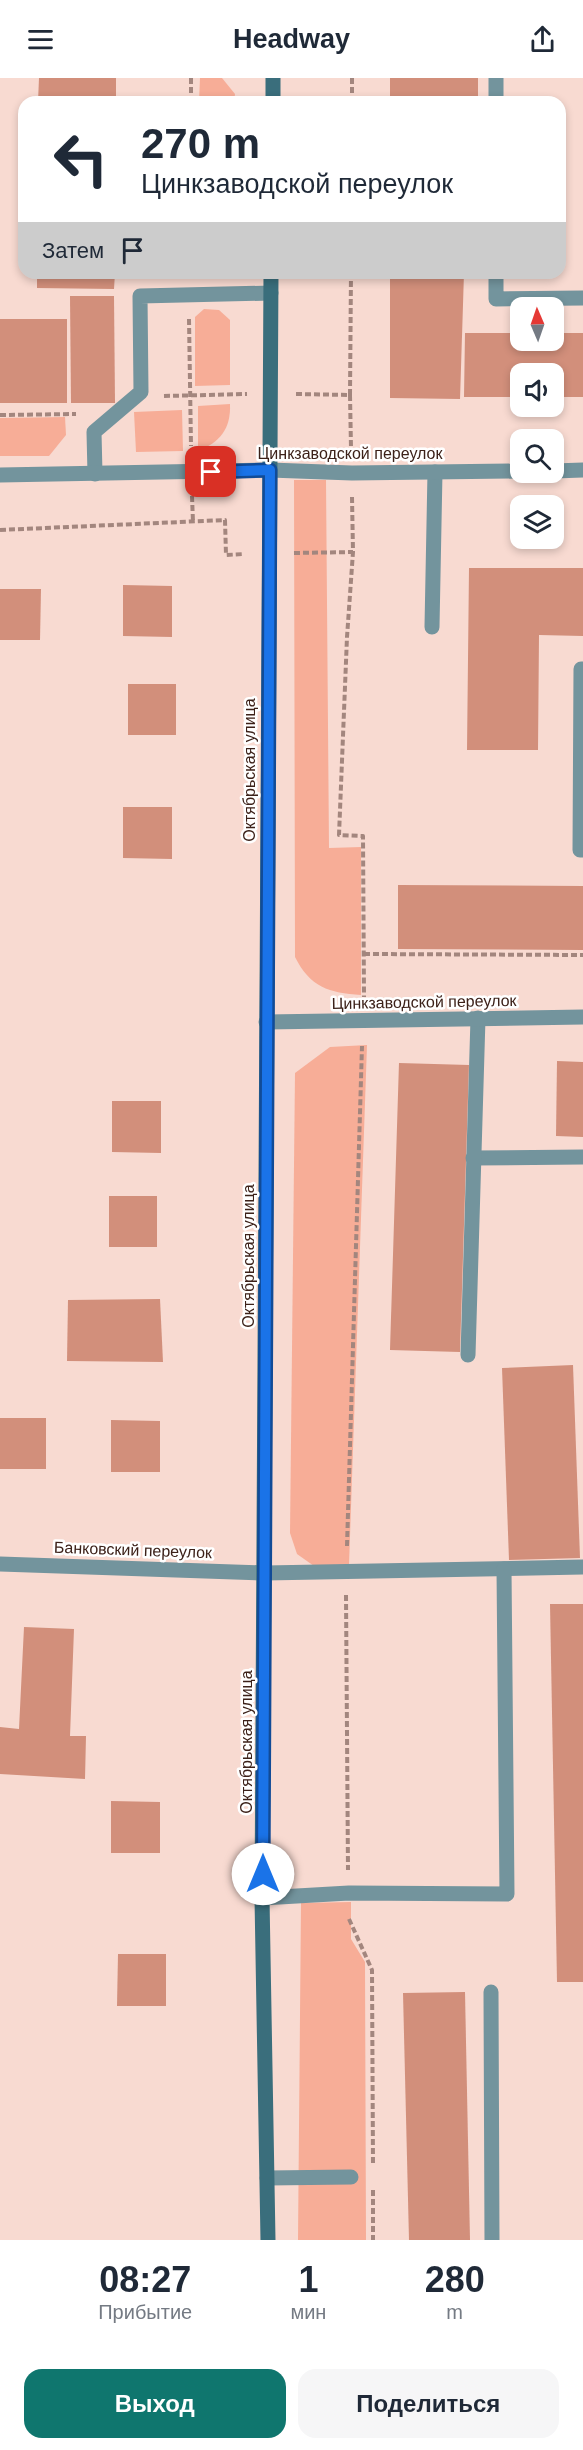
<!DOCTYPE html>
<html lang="ru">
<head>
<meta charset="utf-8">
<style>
  body { margin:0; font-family:Arial,sans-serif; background:#f6f6f7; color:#1f2937; height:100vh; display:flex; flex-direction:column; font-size:22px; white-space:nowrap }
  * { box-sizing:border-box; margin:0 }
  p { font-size:20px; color:#747a83 }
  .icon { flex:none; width:33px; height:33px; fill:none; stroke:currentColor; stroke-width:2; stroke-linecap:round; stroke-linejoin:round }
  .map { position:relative; height:2162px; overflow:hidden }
  .side { display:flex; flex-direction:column; background:#fff; flex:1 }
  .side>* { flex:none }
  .banner { position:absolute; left:18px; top:18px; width:548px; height:183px; border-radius:18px; box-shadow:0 3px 9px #0003; background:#fff; color:#1f2937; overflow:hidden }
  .needle { width:39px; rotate:358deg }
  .controls { position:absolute; left:510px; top:219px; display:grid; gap:12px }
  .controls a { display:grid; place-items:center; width:54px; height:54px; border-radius:12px; background:#fff; box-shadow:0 3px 9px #0003; font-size:30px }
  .pin { position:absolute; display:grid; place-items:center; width:51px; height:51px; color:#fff; margin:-26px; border-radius:12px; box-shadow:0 3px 9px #0006 }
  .me { position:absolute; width:66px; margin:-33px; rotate:0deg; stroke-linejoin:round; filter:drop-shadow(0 0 4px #0008) }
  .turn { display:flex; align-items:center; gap:21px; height:126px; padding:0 24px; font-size:27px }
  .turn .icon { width:78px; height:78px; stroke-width:2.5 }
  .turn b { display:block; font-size:42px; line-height:51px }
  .then { display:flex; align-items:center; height:57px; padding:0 24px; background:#0003; gap:12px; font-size:22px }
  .eta { display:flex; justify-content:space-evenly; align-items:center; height:102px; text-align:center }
  .eta b { font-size:36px; font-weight:700; line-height:42px }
  .cta { display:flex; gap:12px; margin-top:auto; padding:12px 24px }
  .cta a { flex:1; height:69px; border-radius:18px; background:#0f766e; color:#fff; font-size:24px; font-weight:700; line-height:69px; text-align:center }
  .cta a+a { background:#f6f6f7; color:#1f2937 }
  header { display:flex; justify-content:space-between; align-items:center; height:78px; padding:0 24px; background:#fff; font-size:27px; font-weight:700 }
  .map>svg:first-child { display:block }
  .green { fill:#f7ad97 }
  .building { fill:#d28f7b }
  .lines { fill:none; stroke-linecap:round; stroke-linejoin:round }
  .path { stroke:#a3867e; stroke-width:4; stroke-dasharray:6 3; stroke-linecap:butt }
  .lane { stroke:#73949d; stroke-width:15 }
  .street { stroke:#73949d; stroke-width:15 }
  .secondary { stroke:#3a6e7c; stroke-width:15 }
  .route-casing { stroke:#114b97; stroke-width:15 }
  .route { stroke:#1a73e8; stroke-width:10 }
  .labels { text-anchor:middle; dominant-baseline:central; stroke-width:5; stroke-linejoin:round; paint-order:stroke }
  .street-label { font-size:16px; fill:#3c2119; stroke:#fff }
</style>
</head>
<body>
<header><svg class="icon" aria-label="menu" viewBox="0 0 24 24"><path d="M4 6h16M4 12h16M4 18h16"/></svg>Headway<svg class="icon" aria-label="share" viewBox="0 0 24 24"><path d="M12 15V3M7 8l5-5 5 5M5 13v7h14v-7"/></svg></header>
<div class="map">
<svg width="583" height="2162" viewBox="0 0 583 2162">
  <rect width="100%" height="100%" fill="#f8dad1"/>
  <!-- green -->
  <g class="green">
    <polygon points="200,0 222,0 235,16 234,24 199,24"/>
    <polygon points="204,231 219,232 230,242 230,307 195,308 195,239"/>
    <path d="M 230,326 C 231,351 220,364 198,373 L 198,328 Z"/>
    <polygon points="182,332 183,373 136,374 134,334"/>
    <polygon points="65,339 66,357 49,378 0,378 0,340"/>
    <path d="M 294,402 L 326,402 L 329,770 L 361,769 L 361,917 C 329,915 310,909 295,879 Z"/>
    <polygon points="367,967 349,1487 314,1488 297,1476 290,1455 295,995 330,969"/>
    <polygon points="351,1824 351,1861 365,1884 366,2162 298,2162 301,1825"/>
  </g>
  <!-- building -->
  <g class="building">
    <polygon points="39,0 116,0 116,24 38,24"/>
    <rect x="390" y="0" width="88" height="24"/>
    <polygon points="37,195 115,195 114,211 37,210"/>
    <polygon points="390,195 464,195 460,321 390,320"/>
    <polygon points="70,218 114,218 115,325 71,325"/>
    <rect x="0" y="241" width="67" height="84"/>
    <polygon points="465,255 520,255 520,262 554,262 554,255 583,255 583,319 554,319 554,296 520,296 520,319 464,319"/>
    <polygon points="469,490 583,490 583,558 539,557 538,672 467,672"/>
    <polygon points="123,507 172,508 172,559 123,558"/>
    <polygon points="0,511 41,511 40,562 0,562"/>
    <rect x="128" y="606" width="48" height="51"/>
    <polygon points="123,729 172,729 172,781 123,780"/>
    <polygon points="398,807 583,808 583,872 398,871"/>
    <polygon points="557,983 583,984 583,1059 556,1058"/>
    <polygon points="399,985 469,987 460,1274 390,1272"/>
    <polygon points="112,1023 161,1023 161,1075 112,1074"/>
    <rect x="109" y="1118" width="48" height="51"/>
    <polygon points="160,1221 163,1284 67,1283 68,1222"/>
    <polygon points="573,1287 580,1480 509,1482 502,1290"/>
    <rect x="0" y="1340" width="46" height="51"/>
    <polygon points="111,1342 160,1343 160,1394 111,1394"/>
    <polygon points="550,1526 583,1526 583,1904 557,1904"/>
    <polygon points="24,1549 74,1551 70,1658 86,1658 85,1701 0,1696 0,1649 19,1651"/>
    <polygon points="111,1723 160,1724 160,1775 111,1775"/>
    <polygon points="118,1876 166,1876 166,1928 117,1928"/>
    <polygon points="465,1914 470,2162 409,2162 403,1915"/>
  </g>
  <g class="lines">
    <!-- path -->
    <g class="path">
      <polyline points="191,24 191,0"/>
      <polyline points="352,24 352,0"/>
      <polyline points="189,241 191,368"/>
      <polyline points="296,316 350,317 351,370"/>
      <polyline points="350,317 351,195"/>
      <polyline points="164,318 247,316"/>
      <polyline points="0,337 76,336"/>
      <polyline points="192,418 193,444"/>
      <polyline points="352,419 353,474 347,559 339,757 363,758 364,919"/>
      <polyline points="0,452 225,442 226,477 244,476"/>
      <polyline points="294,475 353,474"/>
      <polyline points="364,876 583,877"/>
      <polyline points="347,1468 362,968"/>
      <polyline points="346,1517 348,1792"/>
      <polyline points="349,1841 372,1892 373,2086"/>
      <polyline points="373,2112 373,2162"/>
    </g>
    <!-- lane -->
    <g class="lane">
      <polyline points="496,24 496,0"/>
      <polyline points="496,195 496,221 583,220"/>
      <polyline points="95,396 94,354 141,314 140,218 271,215"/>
      <polyline points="432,549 435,394"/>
      <polyline points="583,591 581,591 580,772 583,772"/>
      <polyline points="473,1080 583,1079"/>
      <polyline points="468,1277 478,940"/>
      <polyline points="265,1495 583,1489"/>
      <polyline points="262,1820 349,1815 507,1816 504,1491"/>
      <polyline points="491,1914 492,2162"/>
      <polyline points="267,2100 351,2099"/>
    </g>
    <!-- street -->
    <g class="street">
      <polyline points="554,393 583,392"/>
      <polyline points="0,397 270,392 352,395 520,393"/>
      <polyline points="266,944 583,939"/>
      <polyline points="0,1486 265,1495"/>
    </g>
    <!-- secondary -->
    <g class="secondary">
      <polyline points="273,24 273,0"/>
      <polyline points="268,2162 262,1820 271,195"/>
    </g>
  </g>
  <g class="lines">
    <defs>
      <polyline id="route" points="211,394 270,392 263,1796"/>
    </defs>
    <!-- route casing -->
    <use href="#route" class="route-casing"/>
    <!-- route -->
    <use href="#route" class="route"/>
  </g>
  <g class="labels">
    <!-- street labels -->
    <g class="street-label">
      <text x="350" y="375">Цинкзаводской переулок</text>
      <text transform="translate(249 692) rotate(-90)">Октябрьская улица</text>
      <text transform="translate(424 924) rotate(-1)">Цинкзаводской переулок</text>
      <text transform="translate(248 1178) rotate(-90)">Октябрьская улица</text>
      <text transform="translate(133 1472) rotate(2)">Банковский переулок</text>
      <text transform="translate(246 1664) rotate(-90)">Октябрьская улица</text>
    </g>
  </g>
</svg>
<div class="controls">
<a><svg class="needle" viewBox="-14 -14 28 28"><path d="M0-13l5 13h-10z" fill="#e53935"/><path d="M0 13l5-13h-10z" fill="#747a83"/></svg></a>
<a><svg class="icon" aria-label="sound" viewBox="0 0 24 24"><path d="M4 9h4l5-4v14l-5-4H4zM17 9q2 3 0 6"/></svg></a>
<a><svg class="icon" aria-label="search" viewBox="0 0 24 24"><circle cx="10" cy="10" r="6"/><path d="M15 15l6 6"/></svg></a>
<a><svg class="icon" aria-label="layers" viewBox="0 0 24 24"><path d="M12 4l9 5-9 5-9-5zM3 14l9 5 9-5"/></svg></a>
</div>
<div class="pin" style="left:211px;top:394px;background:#d93025"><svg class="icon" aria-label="arrive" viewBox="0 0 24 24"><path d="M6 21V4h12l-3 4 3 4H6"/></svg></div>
<svg class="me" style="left:263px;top:1796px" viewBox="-20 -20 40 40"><circle r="19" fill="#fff"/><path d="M0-13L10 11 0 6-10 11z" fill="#1a73e8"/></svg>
<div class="banner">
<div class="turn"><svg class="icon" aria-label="left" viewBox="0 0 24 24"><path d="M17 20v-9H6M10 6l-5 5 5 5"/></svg><div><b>270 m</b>Цинкзаводской переулок</div></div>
<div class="then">Затем<svg class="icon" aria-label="arrive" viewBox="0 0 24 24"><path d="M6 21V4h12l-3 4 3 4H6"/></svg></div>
</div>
</div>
<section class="side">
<div class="eta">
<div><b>08:27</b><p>Прибытие</p></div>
<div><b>1</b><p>мин</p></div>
<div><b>280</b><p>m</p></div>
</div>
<div class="cta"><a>Выход</a><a>Поделиться</a></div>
</section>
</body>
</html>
